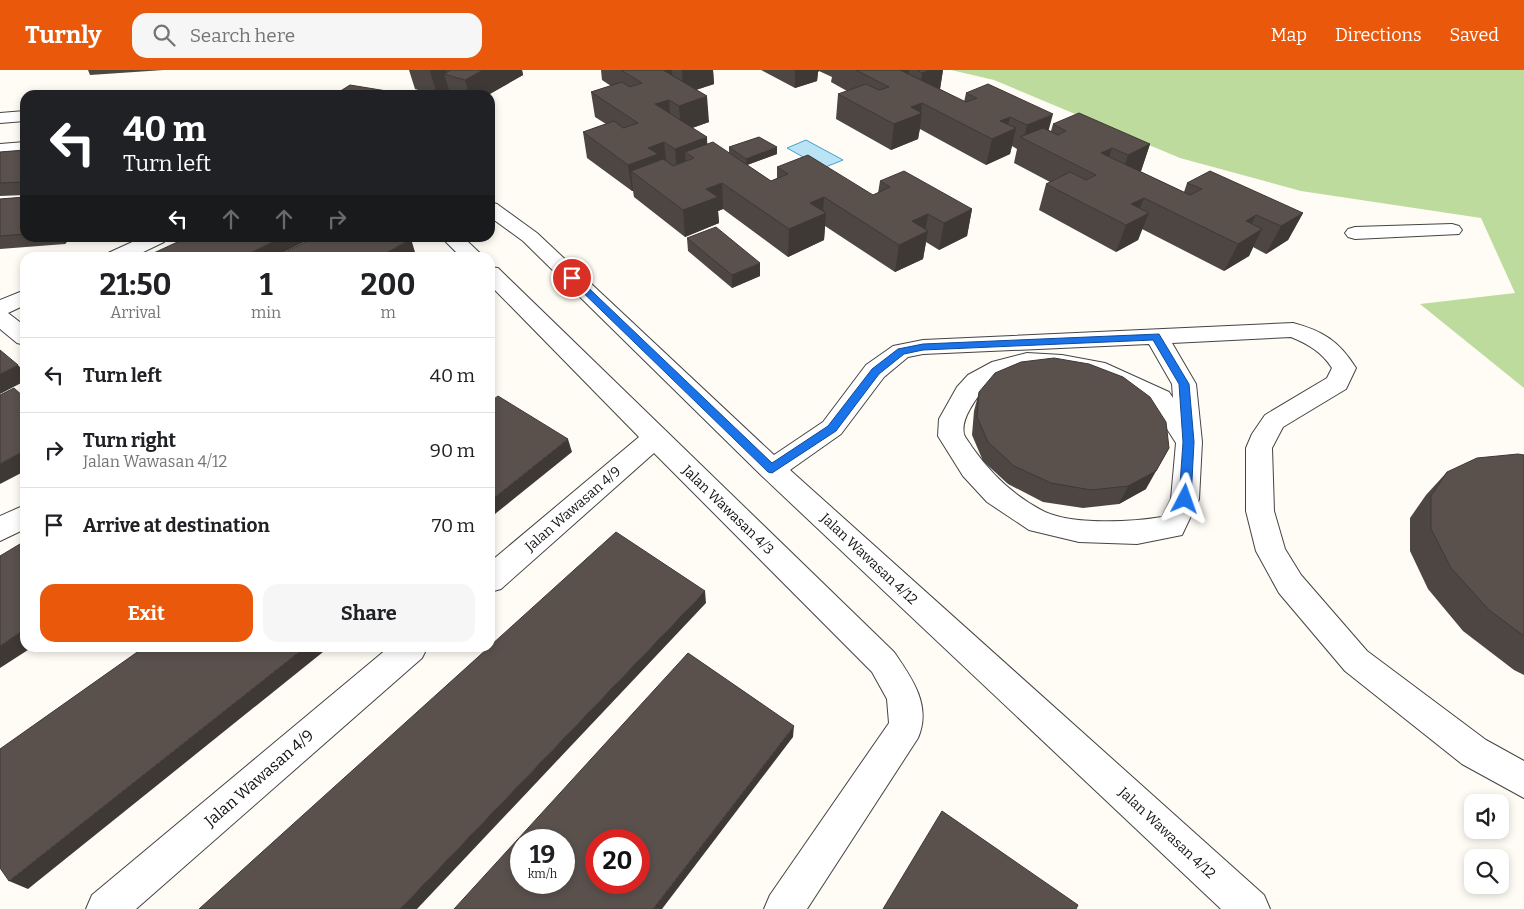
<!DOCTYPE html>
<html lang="en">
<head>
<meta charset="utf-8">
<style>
  body { margin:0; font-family:Bitter,serif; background:#f6f6f6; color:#202124; height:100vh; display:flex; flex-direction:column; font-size:19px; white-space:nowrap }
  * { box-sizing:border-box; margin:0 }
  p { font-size:16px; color:#757577 }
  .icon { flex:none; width:28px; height:28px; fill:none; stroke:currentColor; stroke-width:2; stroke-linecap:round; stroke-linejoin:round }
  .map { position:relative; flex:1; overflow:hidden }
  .panel { position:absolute; left:20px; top:182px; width:475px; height:400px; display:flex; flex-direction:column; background:#fff; border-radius:15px; box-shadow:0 2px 8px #0003 }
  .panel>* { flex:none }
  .guide { position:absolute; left:20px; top:20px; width:475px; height:152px; border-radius:15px; box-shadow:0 2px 8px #0003; background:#202124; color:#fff; overflow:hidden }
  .tools { position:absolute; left:1464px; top:724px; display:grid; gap:10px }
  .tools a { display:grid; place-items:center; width:45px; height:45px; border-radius:10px; background:#fff; box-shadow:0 2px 8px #0003; font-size:25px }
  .speed { position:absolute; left:510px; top:759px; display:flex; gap:10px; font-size:25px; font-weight:700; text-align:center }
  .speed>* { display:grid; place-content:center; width:65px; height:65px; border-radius:50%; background:#fff; box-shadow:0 2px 8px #0003; line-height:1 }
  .speed small { font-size:12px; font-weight:400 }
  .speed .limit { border:8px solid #d22; background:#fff; color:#111 }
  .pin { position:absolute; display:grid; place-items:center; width:42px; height:42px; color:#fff; margin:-21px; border:2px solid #fff; border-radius:50%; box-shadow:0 1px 5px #0007 }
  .me { position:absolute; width:55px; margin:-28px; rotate:4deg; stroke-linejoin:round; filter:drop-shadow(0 0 4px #0008) }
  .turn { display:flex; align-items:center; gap:18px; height:105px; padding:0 20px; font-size:22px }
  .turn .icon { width:65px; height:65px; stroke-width:2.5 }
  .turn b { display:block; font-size:35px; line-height:42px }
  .lanes { display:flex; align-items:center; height:48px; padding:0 20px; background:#0003; justify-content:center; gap:25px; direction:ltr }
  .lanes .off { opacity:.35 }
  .eta { display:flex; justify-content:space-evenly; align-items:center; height:85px; text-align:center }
  .eta b { font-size:30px; font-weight:700; line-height:35px }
  .primary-button { display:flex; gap:10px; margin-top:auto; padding:10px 20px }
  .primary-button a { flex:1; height:58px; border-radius:15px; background:#ea580c; color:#fff; font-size:20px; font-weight:700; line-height:58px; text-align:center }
  .primary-button a+a { background:#f6f6f6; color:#202124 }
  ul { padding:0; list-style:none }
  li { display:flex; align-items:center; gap:15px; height:75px; padding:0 20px; border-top:1px solid #e0e0e0 }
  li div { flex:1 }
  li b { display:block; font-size:19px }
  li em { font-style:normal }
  header { display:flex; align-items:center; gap:30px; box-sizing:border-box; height:70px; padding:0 25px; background:#ea580c; color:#fff }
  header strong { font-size:24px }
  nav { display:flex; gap:28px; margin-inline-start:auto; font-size:18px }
  .search { width:350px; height:45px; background:#f6f6f6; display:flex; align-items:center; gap:12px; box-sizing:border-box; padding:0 18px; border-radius:15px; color:#757577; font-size:19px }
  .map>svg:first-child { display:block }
  .forest { fill:#bddb9d }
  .water { fill:#bae4f6; stroke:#429fcc }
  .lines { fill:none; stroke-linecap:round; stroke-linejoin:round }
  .minor-casing { stroke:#444; stroke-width:2 }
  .minor { fill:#fff; fill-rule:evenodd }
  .wall { fill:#4d4642 }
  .shaded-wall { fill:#3f3936 }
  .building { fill:#5a514d; stroke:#3f3936; fill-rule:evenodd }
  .route { fill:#1a73e8; stroke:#114b97 }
  .labels { text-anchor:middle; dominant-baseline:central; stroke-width:5; stroke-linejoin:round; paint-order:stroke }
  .street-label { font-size:14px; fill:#111; stroke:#fff }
  .near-street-label { font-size:16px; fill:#111; stroke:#fff }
</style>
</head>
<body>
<header>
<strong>Turnly</strong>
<div class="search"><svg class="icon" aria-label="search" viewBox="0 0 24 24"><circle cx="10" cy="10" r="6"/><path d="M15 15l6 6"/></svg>Search here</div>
<nav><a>Map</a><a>Directions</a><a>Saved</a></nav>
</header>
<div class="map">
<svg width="1524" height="839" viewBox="0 0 1524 839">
  <rect width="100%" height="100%" fill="#fffcf5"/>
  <!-- forest -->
  <polygon class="forest" points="951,0 1524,0 1524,318 1420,234 1515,223 1481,148 1301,121 1180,88 994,10"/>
  <!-- water -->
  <polygon class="water" points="806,70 843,90 823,98 787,78"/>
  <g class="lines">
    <defs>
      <g id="minor">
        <polygon points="25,41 25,51 0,53 0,43"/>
        <polygon points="25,72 25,82 0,84 0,74"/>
        <path d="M 490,132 L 497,134 L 537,163 L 774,385 L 823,352 L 866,295 L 893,276 L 923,270 L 1293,253 C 1323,261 1339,271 1356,298 L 1346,319 L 1283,357 L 1272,378 L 1274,441 L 1285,479 L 1301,505 L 1367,581 L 1486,670 L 1524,691 L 1524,728 L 1462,694 L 1345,601 L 1279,523 L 1256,481 L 1246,441 L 1246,378 L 1252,364 L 1265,345 L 1327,308 L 1332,298 C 1322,282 1308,274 1291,267 L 1172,273 L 1196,314 L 1202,372 L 1199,429 L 1182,465 L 1137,474 L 1079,472 L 1029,460 L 987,432 L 963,406 L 938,366 L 939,349 L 957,317 L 968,305 L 992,292 L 1027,283 L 1062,285 L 1105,293 L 1169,322 L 1173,328 L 1172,314 L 1149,274 L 923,284 L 908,287 L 884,307 L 841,364 L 790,400 L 1264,825 L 1270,839 L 1221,839 L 762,406 L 523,171 L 490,147 ZM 1027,299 L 1062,301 L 1099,308 L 1151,334 L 1176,373 L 1171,429 L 1162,447 C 1132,452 1073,455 1045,442 C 1015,427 991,404 972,377 C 970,373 965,368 964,364 C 962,355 966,346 970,339 C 983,315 1002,305 1027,299 Z"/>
        <polygon points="1452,154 1459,156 1462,160 1459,164 1355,169 1348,167 1345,163 1348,159 1355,157"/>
        <polygon points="141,168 167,168 164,172 131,188 103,188 106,184"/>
        <polygon points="442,168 464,168 485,188 462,188"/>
        <path d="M 490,197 L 498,198 L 894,582 C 912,608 932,636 918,668 L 807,839 L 764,839 L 770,825 L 889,653 L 887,629 L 872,602 L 654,383 L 501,519 L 490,522 L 490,492 L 639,367 L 490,215 Z"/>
        <polygon points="25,220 25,235 8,243 25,256 25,275 17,273 0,259 0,230"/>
        <polygon points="25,435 25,459 0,471 0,446"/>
        <polygon points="388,578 427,578 422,588 136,839 86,839 92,825"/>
      </g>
    </defs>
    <!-- minor casing -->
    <use href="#minor" class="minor-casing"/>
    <!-- minor -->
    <use href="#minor" class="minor"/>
  </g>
  <!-- wall -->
  <g class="wall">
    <polygon points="88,0 164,0 90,5"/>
    <polygon points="409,0 522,0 523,5 488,25 450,25 449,20 439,25 434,25 415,19"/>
    <polygon points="601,0 713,0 714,14 696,20 709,52 692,58 707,74 729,83 729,77 777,84 747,95 771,111 777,108 777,97 873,125 878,123 880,111 972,139 967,166 939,180 926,172 923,189 895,202 825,156 824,170 788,187 723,139 718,141 719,153 685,167 634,127 633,121 632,121 587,88 583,62 606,54 595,47 591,22 611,16 602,10"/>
    <polygon points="761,0 943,0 940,19 964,32 966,23 1051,61 1053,54 1150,74 1141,101 1139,101 1184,122 1187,113 1303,143 1288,170 1266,184 1253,177 1249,186 1224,201 1142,159 1138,170 1116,182 1039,140 1046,114 1050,112 1014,93 1017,79 1012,76 1010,84 986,95 920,59 918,69 891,80 836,49 838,24 847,21 831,12 832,7 819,1 818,2 817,11 795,18"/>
    <polygon points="25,80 25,125 0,126 0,82"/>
    <polygon points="25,127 25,168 70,168 65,174 0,179 0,129"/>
    <polygon points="687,168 760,206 732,218 688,181"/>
    <polygon points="979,322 1146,419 1119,434 1083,438 1043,432 1008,414 983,391 972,365 974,341"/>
    <polygon points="1524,385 1524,605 1514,600 1463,561 1428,519 1410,481 1410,448 1426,425 1447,402"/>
  </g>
  <!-- shaded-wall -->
  <g class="shaded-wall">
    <polygon points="432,0 446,0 448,5 444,4 449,20 439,25 437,25 430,1"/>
    <polygon points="483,0 522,0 523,5 488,25 469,25 465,10"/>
    <polygon points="659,0 672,0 673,18"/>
    <polygon points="682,0 713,0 714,14 683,24"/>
    <polygon points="795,0 819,0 819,1 818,2 817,11 795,18"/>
    <polygon points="899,0 909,0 906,21"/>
    <polygon points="930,0 943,0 940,19 919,27 922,3"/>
    <polygon points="707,26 709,52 681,62 679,36"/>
    <polygon points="669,30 671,55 655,34"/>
    <polygon points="922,33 921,44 922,43 918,69 891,80 894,54 911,37"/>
    <polygon points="1053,44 1046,70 1024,69 1027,55"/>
    <polygon points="1010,47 1006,63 1016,58 1010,84 986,95 992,69 1000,51"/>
    <polygon points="707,67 708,93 685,82 686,101 677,105 675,79"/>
    <polygon points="664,72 667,98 631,101 633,121 632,121 628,95 648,78"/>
    <polygon points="1150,74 1141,101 1119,112 1128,85"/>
    <polygon points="777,77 777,84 747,95 746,89"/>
    <polygon points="1112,78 1103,104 1101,83"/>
    <polygon points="722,113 723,139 718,141 719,153 685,167 683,140 706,119"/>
    <polygon points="824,127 823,145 826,143 824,170 788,187 789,159 810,133"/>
    <polygon points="1144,128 1135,150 1149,143 1138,170 1116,182 1126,155 1131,134"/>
    <polygon points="972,139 967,166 939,180 944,153"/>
    <polygon points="1303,143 1288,170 1266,184 1281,156"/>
    <polygon points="928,144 925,163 928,161 923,189 895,202 899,175 912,151"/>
    <polygon points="1256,145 1244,170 1262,159 1249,186 1224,201 1238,174 1246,151"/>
    <polygon points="60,168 70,168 65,174"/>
    <polygon points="280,168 312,168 273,188 240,188"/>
    <polygon points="411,169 415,182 406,188 377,188"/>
    <polygon points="760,193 760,206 732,218 732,205"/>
    <polygon points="18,295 25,303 25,311 0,324 0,304"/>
    <polygon points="568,369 572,382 490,448 490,431"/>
    <polygon points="1169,378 1146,419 1119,434 1128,416"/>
    <polygon points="25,380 25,401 0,414 0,394"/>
    <polygon points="705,521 706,533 417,839 400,839"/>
    <polygon points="25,559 25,578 31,578 0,598 0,576"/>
    <polygon points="304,578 328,578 28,819 9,811"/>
    <polygon points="794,656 793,667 662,839 653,839"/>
  </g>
  <!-- building -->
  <g class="building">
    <polygon points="451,0 483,0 465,10 444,4"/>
    <polygon points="621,0 663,0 707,26 679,36 669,30 655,34 707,67 675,79 664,72 648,78 658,84 628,95 583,62 614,51 623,58 638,53 591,22 622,12 630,17 642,13"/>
    <polygon points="856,0 900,0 966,32 977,28 966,23 988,14 1053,44 1027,55 1010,47 1000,51 1016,58 992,69 922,33 911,37 922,43 894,54 838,24 866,14 879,20 889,17"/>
    <polygon points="917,0 930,0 922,3"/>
    <polygon points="350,15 405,24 334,25"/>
    <polygon points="1079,43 1150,74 1128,85 1112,78 1101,83 1190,125 1202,119 1187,113 1210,101 1303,143 1281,156 1256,145 1246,151 1262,159 1238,174 1144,128 1131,134 1149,143 1126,155 1046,114 1070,102 1086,110 1096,105 1020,67 1043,58 1058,65 1066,61 1053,54"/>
    <polygon points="759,67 777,77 746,89 729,77"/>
    <polygon points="713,72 771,111 788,104 777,97 808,85 873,125 890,117 880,111 904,101 972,139 944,153 928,144 912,151 928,161 899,175 824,127 810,133 826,143 789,159 722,113 706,119 718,127 683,140 631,101 663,89 673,96 694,88 685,82"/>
    <polygon points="25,80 25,112 0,113 0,82"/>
    <polygon points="25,127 25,164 0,166 0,129"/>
    <polygon points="716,157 760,193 732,205 687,168"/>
    <polygon points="186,168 280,168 240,188 143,188"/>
    <polygon points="313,168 408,168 411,169 377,188 274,188"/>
    <polygon points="0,280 18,295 0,304"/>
    <polygon points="1054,288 1089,294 1123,307 1150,327 1166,352 1169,378 1156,401 1128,416 1091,420 1051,413 1014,396 988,372 977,347 979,322 995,303 1021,292"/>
    <polygon points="14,318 25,328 25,380 0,394 0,325"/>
    <polygon points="498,326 568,369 490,431 490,332"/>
    <polygon points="1518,384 1524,385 1524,566 1489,540 1451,498 1431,459 1431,426 1447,402 1477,388"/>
    <polygon points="616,462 705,521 400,839 199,839 488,578 490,578 490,576"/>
    <polygon points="25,471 25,559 0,576 0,486"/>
    <polygon points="143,578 304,578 9,811 0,798 0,679"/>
    <path d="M 688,583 L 794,656 L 653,839 L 454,839 ZM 521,770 L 564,770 L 564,812 L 521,812 ZM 596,770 L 639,770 L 639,812 L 596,812 Z"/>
    <polygon points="942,741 1078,835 1076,839 883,839"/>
  </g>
  <!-- route -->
  <polygon class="route" points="572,205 576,206 772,393 828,356 872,299 898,279 923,274 1159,264 1189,314 1194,372 1191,429 1185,433 1179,429 1183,372 1179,314 1153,270 923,280 904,284 879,304 836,361 772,403 768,402 569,209 569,206"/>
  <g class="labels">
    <!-- street labels -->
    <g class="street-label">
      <text transform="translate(573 439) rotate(-41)">Jalan Wawasan 4/9</text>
      <text transform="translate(728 440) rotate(44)">Jalan Wawasan 4/3</text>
      <text transform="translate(869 489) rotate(43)">Jalan Wawasan 4/12</text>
      <text transform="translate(1167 763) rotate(43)">Jalan Wawasan 4/12</text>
    </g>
    <!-- near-street labels -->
    <g class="near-street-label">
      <text transform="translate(259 708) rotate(-41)">Jalan Wawasan 4/9</text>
    </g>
  </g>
</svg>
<div class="tools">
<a><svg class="icon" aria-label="sound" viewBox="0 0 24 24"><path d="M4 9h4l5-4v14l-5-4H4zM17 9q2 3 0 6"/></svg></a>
<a><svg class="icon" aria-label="search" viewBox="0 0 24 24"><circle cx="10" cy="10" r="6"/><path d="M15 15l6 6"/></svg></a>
</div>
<div class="speed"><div>19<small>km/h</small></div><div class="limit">20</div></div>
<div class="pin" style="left:572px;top:208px;background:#d93025"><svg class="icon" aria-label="arrive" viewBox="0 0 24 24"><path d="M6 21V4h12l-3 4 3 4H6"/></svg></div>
<svg class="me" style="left:1185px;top:429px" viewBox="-20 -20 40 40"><path d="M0-17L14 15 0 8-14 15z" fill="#1a73e8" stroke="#fff" stroke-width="4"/></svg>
<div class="guide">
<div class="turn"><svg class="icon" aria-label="left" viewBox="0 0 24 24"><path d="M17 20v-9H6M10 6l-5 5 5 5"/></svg><div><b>40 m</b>Turn left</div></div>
<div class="lanes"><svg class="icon" aria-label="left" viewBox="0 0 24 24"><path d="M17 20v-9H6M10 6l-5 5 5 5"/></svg><svg class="icon off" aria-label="ahead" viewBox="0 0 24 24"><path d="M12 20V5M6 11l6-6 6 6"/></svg><svg class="icon off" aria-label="ahead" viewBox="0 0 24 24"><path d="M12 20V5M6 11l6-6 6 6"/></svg><svg class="icon off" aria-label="right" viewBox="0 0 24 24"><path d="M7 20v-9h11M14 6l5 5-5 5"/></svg></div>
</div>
<section class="panel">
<div class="eta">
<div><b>21:50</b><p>Arrival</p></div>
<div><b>1</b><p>min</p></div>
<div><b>200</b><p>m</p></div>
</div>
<ul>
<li><svg class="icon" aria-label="left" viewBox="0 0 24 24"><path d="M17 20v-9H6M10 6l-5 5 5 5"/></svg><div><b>Turn left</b></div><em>40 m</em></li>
<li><svg class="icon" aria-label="right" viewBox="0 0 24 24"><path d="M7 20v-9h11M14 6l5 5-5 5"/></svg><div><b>Turn right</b><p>Jalan Wawasan 4/12</p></div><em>90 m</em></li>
<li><svg class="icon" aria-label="arrive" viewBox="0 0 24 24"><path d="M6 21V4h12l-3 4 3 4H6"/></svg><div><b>Arrive at destination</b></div><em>70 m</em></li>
</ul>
<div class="primary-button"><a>Exit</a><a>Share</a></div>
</section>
</div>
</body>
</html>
